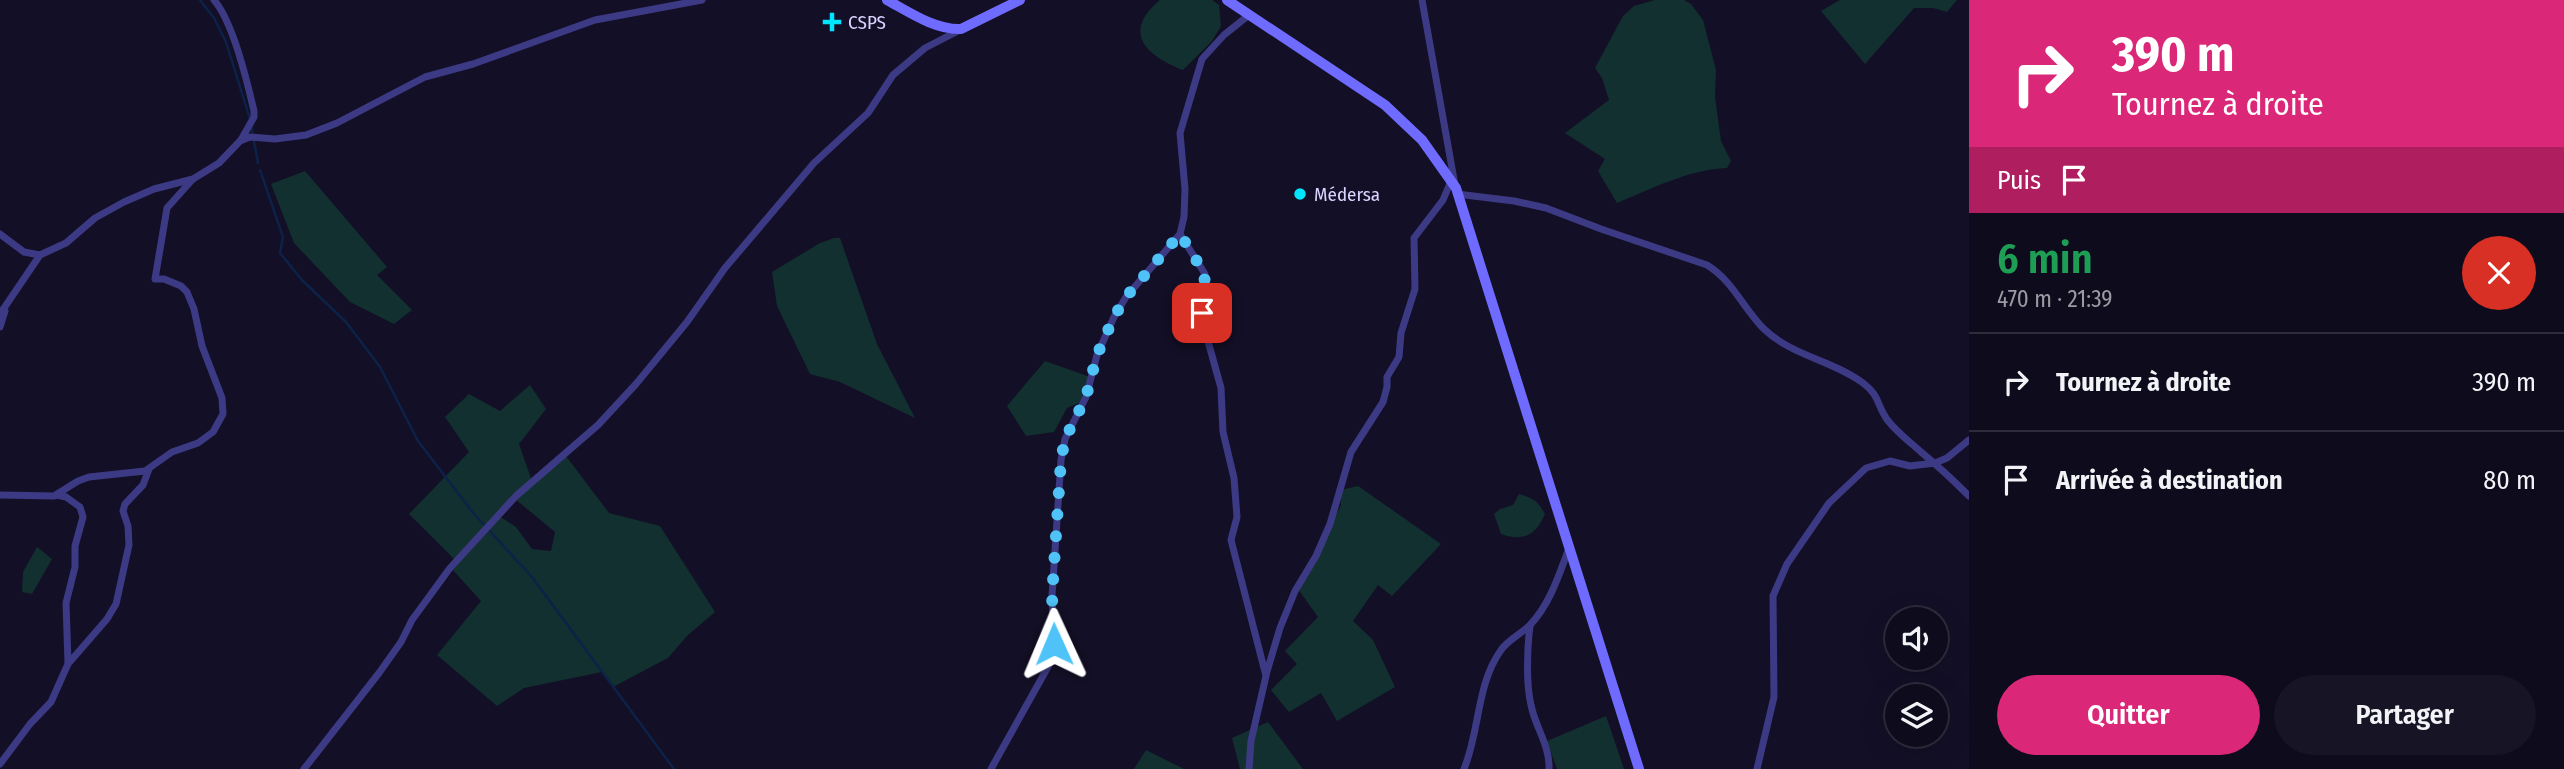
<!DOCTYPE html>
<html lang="fr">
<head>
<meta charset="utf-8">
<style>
  body { margin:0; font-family:"Fira Sans Condensed",sans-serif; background:#171425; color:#f1f3f6; height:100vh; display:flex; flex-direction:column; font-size:26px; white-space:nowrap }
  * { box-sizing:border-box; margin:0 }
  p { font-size:23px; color:#9b9ba3 }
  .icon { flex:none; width:38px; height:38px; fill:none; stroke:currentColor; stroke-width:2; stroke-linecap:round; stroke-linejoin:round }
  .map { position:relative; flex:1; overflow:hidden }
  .panel { display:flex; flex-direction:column; background:#0e0b1c; width:595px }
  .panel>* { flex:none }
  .hud { background:#db2777; color:#fff; overflow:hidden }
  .buttons { position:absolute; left:1885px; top:607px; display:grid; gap:14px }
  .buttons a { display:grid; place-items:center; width:63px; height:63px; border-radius:50%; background:#0e0b1c; box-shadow:0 7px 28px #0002,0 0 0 2px #2e2b3b; font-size:35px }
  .pin { position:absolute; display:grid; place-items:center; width:60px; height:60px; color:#fff; margin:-30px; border-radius:14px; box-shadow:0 4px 10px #0006 }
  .me { position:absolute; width:77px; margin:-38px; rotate:359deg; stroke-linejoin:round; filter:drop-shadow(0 0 5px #0008) }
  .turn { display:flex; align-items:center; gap:24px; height:147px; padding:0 28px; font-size:32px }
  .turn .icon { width:91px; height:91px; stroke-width:2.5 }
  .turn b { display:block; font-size:49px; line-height:60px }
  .then { display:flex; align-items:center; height:66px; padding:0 28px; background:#0003; gap:14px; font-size:26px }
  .round { display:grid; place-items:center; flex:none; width:74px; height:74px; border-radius:37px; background:#171425 }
  .summary { display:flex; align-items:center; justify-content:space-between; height:119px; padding:0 28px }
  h1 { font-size:42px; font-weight:600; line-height:52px; color:#1e9e55 }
  .primary-button { display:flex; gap:14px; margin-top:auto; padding:14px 28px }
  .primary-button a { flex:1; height:80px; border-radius:42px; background:#db2777; color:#fff; font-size:28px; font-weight:600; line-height:80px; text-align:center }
  .primary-button a+a { background:#171425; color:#f1f3f6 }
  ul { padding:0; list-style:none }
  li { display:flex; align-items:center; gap:21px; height:98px; padding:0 28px; border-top:2px solid #2e2b3b }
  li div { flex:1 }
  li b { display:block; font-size:26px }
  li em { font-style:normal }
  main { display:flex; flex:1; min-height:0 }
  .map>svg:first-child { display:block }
  .green { fill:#12302f; fill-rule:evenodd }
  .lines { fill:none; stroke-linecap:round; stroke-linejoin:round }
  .stream { stroke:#0c2248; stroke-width:2.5 }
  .street { stroke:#3d3a85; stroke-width:7 }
  .secondary { stroke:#6f6bff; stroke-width:10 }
  .route { stroke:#4fc3f7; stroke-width:12; stroke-dasharray:0 21.6 }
  .poi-dot { fill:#00e5ff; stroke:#130f26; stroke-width:2.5 }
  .labels { text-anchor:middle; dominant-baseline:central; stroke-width:6; stroke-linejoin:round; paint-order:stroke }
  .poi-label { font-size:19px; fill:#d9d4ff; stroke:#130f26; text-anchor:start }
</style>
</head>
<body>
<main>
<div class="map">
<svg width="1969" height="769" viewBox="0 0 1969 769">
  <rect width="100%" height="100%" fill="#130f26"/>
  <!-- green -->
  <g class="green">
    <path d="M 1160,0 L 1212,0 L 1219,5 L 1221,26 L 1212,41 L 1183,70 C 1146,56 1121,32 1160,0 Z"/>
    <path d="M 1655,0 L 1684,0 L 1691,4 L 1703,20 L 1716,70 L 1715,97 L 1721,141 L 1731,161 L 1727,168 C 1690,169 1651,189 1617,203 L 1598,171 L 1605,159 L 1565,133 L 1609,100 L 1602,78 L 1595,68 L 1623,16 L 1634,6 Z"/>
    <polygon points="1840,0 1957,0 1947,12 1933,8 1914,8 1865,64 1821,11"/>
    <polygon points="305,171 387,267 377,275 412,310 394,324 350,302 294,243 271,184"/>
    <polygon points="834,238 840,238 877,344 915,418 840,382 810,374 777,306 772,272 820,243"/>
    <polygon points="1045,361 1090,377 1085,395 1079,403 1067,408 1054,432 1026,436 1007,406"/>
    <path d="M 530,385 L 546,409 L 519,444 L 533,484 L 566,456 L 609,513 L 660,526 L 715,612 L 687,636 L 668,658 L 613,687 L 602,672 L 524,688 L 497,706 L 437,655 L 481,601 L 451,568 L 456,561 L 409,514 L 469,452 L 445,417 L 469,394 L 500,411 ZM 515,499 L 555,532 L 551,551 L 532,549 L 516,527 L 499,516 Z"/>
    <polygon points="1358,486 1441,544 1392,596 1378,585 1353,621 1373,640 1395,687 1337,721 1321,693 1289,712 1271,690 1297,664 1285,651 1318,617 1298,589 1341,505 1340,490"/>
    <path d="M 1519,494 C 1533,498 1538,501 1545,514 C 1536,535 1524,542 1501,534 L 1494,514 L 1500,509 L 1513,505 Z"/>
    <polygon points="37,547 52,559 32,594 22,592 23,572"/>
    <polygon points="1606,716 1624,769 1557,769 1547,741"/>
    <polygon points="1268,722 1303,769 1240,769 1232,738"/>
    <polygon points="1146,750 1184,769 1134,769"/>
  </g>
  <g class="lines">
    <!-- stream -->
    <g class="stream">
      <polyline points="200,0 214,18 226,42 250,119"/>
      <polyline points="251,125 258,163"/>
      <polyline points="260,170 283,237 280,253 302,280 346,322 380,367 418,441 474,514 532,577 674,769"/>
    </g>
    <!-- street -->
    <g class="street">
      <path d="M 214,0 C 233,22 247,81 254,111 L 254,117 L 241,140"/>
      <polyline points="1422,0 1455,185"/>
      <path d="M 1457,194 L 1514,201 L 1546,208 L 1601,229 L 1707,265 C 1733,281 1743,308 1764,329 C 1792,356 1832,360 1863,383 C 1880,396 1876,403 1886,418 C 1895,431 1910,442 1921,452 C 1938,466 1954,481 1969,496"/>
      <polyline points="0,234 24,252 40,255 66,243 95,218 124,202 154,189 193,179 219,163 240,141 250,137 275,139 306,135 337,123 425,77 473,64 595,20 702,0"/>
      <polyline points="1180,234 1205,274 1202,313 1206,334 1221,388 1223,432 1234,478 1237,517 1231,540 1266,676 1251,741 1249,769"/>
      <polyline points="0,314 40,255"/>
      <polyline points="0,327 5,311"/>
      <polyline points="0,495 54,496 78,481 89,477 145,471 172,452 198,443 213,432 223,414 222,398 202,346 194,309 187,292 181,286 164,279 155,279 167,208 192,180"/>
      <polyline points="57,495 66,497 80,507 83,517 75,546 75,567 66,603 68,663"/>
      <path d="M 1530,626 C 1527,648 1526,684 1531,705 C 1535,727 1550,745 1549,769"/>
      <polyline points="1266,675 1280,628 1295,591 1316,556 1330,524 1351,452 1383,402 1387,387 1387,377 1399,357 1401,333 1415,289 1414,238 1443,200 1451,181"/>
      <polyline points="0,764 30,724 51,702 68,664 107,619 116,604 129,545 128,526 123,511 125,504 143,485 149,469"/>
      <polyline points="304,769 379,673 401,642 412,620 450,568 516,496 598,425 636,384 687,322 725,268 814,163 868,113 893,75 925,48 958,31"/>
      <polyline points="991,769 1049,665 1054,644 1052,596 1061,460 1065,439 1086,397 1097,355 1114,317 1126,297 1180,234 1184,217 1185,189 1180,133 1202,59 1224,35 1249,15"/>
      <path d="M 1464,769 C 1480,731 1476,685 1501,650 C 1508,640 1521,634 1530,625 C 1550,604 1559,575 1569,548"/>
      <polyline points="1757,769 1774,697 1773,596 1787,564 1829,503 1866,468 1890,461 1910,466 1935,463 1947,458 1969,440"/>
    </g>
    <!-- secondary -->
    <g class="secondary">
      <path d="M 887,0 C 909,12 935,30 961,29 L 1020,0"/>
      <polyline points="1227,0 1385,105 1422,140 1456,188 1639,769"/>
    </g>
  </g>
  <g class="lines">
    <!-- route -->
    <polyline class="route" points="1054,644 1052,596 1061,460 1065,439 1086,397 1097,355 1114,317 1126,297 1180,234 1205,274 1202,313"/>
  </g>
  <!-- markers -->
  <g class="poi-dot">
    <path d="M828.5 11.5h7v7h7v7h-7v7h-7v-7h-7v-7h7z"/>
    <circle cx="1300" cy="194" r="7"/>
  </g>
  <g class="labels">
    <!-- poi labels -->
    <g class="poi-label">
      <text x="848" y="22">CSPS</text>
      <text x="1314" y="194">Médersa</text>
    </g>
  </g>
</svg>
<div class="buttons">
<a><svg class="icon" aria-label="sound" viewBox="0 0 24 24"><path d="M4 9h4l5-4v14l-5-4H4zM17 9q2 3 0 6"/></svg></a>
<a><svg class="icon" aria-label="layers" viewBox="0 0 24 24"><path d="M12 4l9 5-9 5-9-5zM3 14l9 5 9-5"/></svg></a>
</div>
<div class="pin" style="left:1202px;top:313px;background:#d93025"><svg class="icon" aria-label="arrive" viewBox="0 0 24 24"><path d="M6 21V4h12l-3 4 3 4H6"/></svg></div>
<svg class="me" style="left:1054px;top:644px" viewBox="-20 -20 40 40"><path d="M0-17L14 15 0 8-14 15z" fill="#4fc3f7" stroke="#fff" stroke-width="4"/></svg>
</div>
<section class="panel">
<div class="hud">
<div class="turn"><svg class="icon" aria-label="right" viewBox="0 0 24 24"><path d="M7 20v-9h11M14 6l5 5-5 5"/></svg><div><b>390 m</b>Tournez à droite</div></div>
<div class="then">Puis<svg class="icon" aria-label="arrive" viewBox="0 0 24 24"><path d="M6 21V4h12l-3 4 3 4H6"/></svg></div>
</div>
<div class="summary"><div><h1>6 min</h1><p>470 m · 21:39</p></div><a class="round" style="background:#d93025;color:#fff"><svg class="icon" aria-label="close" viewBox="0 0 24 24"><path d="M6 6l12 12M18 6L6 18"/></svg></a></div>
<ul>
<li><svg class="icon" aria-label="right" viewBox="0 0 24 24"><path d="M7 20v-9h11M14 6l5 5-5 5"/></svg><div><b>Tournez à droite</b></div><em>390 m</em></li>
<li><svg class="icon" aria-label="arrive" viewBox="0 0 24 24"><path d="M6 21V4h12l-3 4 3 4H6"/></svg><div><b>Arrivée à destination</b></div><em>80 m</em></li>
</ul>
<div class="primary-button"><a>Quitter</a><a>Partager</a></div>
</section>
</main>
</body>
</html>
